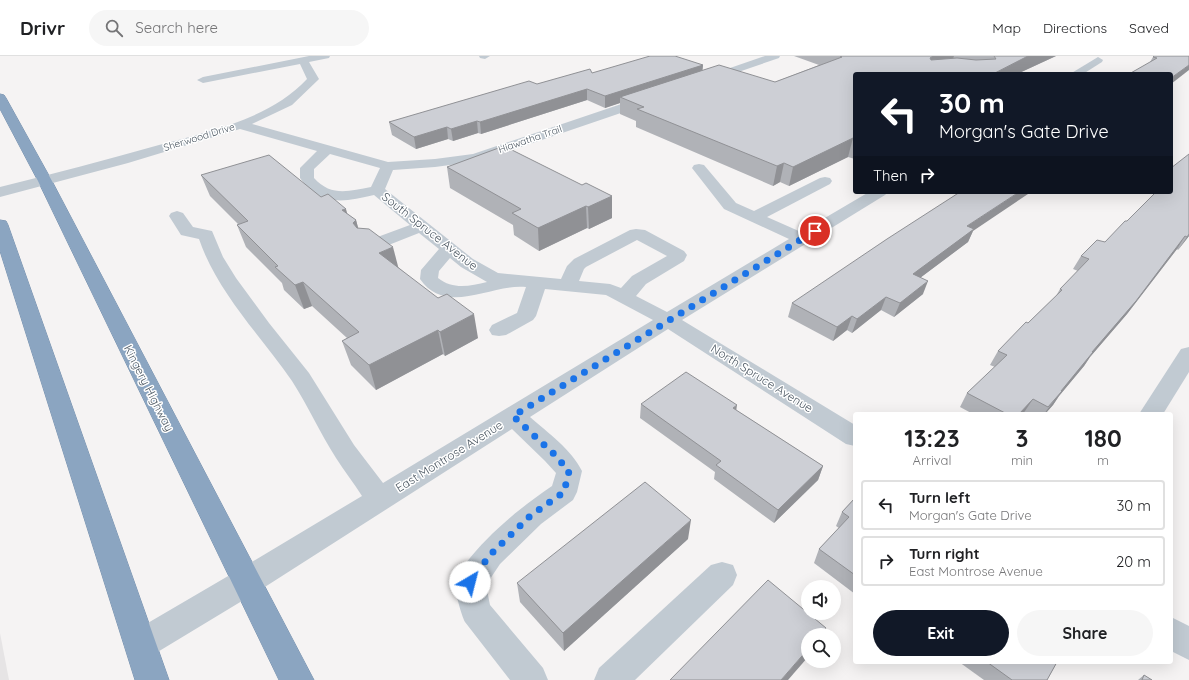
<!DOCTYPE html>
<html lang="en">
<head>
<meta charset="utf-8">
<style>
  body { margin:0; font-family:Quicksand,sans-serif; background:#f6f6f6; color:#202124; height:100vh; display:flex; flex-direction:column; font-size:15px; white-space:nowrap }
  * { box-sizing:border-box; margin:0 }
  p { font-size:13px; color:#757577 }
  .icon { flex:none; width:22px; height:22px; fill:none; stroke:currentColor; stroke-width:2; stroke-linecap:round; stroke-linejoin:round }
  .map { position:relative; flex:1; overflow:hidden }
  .drawer { position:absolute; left:853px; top:356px; width:320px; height:252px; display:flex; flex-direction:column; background:#fff; border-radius:4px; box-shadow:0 4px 16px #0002 }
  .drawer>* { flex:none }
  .banner { position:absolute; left:853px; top:16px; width:320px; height:122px; border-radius:4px; box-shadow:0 4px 16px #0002; background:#111827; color:#fff; overflow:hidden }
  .fabs { position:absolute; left:801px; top:524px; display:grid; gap:8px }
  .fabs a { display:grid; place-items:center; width:40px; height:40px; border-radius:50%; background:#fff; box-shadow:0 4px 16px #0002; font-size:20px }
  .pin { position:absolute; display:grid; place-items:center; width:34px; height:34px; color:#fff; margin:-17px; border:2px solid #fff; border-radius:50%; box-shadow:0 1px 4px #0007 }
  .me { position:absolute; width:44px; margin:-22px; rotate:37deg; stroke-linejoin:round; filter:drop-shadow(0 0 3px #0008) }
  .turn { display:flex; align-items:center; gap:14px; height:84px; padding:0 20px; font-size:18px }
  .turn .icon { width:52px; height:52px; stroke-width:2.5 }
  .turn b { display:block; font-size:28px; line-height:34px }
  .then { display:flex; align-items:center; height:38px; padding:0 20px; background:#0003; gap:8px; font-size:15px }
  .eta { display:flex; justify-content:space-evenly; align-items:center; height:68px; text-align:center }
  .eta b { font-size:24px; font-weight:700; line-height:28px }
  .action { display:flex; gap:8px; margin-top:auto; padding:8px 20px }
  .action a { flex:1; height:46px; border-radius:24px; background:#111827; color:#fff; font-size:16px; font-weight:700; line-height:46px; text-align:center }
  .action a+a { background:#f6f6f6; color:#202124 }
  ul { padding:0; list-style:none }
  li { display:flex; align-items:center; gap:12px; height:50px; margin:0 8px 6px; padding:0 12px; border:2px solid #e0e0e0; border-radius:4px }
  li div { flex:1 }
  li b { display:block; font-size:15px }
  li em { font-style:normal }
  header { display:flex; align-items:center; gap:24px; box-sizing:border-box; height:56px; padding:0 20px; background:#fff; border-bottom:1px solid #e0e0e0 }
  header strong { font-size:19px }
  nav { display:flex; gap:22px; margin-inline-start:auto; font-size:14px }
  .search { width:280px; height:36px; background:#f6f6f6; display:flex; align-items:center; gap:10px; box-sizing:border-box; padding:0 14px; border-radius:22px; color:#757577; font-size:15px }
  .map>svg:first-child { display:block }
  .education { fill:#e6e4e5 }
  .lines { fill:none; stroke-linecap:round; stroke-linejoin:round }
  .highway-casing { stroke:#7690ad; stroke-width:1 }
  .minor { fill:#c1cad2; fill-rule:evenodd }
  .highway { fill:#8ba5c1; fill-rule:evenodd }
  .wall { fill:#b0b2b7 }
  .shaded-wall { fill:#909195 }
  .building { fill:#cdcfd5; stroke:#909195 }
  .route { stroke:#1a73e8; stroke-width:7; stroke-dasharray:0 12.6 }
  .labels { text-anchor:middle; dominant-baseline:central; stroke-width:3; stroke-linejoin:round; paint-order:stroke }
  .far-street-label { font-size:10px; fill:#4a5661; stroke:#fff }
  .street-label { font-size:12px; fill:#4a5661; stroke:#fff }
</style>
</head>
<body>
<header>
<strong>Drivr</strong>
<div class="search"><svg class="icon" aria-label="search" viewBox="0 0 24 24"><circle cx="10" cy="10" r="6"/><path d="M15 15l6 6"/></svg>Search here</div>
<nav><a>Map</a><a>Directions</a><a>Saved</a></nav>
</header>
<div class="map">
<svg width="1189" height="624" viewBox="0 0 1189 624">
  <rect width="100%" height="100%" fill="#f5f3f3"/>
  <!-- education -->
  <polygon class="education" points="0,577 9,624 0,624"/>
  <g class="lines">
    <defs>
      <g id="highway">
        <polygon points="0,38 4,39 6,42 52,125 314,624 279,624 38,125 0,53"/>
        <polygon points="0,164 6,165 8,169 169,624 135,624 0,195"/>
      </g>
    </defs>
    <!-- highway casing -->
    <use href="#highway" class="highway-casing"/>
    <!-- minor -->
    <g class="minor">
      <path d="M 309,0 L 330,0 L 329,2 L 309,6 L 319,23 L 317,25 L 292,49 L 252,68 L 388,106 L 435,103 L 473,98 L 645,40 L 653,40 L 655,43 L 653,46 L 480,105 L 435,111 L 393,114 L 385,133 L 473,203 L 498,217 L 561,223 L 567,210 L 574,203 L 630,174 L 636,173 L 645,174 L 684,195 L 687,199 L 684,205 L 646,228 L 636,240 L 667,256 L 789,183 L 724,153 L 692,112 L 694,109 L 699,108 L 704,109 L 736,147 L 754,155 L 820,122 L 825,121 L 830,122 L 832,125 L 830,128 L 767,161 L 801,176 L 869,136 L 888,136 L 885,139 L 682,264 L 855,369 L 855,390 L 846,388 L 668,273 L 530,361 C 548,377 571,393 582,415 L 577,436 L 573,444 L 541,468 L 500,508 L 486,529 L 490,549 L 543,612 L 548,624 L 510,624 L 465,566 C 461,558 454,533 455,525 C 457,518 462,512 466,507 C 490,476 520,452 552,430 L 556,417 L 545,405 L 512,373 L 257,536 L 151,600 L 140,605 L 129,600 L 124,589 L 129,578 L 235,516 L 362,440 C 354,427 344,415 336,402 C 320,377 308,350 292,325 C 260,279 217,236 199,183 L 181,179 L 169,160 L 171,157 L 177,155 L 183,157 L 193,171 L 212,175 L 223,201 L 236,222 L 269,267 L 309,317 L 354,389 L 383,427 L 653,264 L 606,239 L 545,233 L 536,260 L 533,264 L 506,279 L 499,280 L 492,279 L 489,274 L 492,269 L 517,257 L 526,231 C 492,227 446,261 420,223 L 421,214 L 439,193 L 419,177 L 376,194 L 370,195 L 364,194 L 361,190 L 364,186 L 410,169 L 374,139 C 344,146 320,151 300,122 L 300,112 L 317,95 L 240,73 L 128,107 L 0,141 L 0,131 C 53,118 106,104 159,89 C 210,75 270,63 307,23 L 300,8 L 203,27 L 197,24 L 203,21 ZM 330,98 L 380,112 L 371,131 C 349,135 331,141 314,122 L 314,113 ZM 637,184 L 667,200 L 632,220 L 621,232 L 610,228 L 579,225 L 584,213 L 586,211 ZM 450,202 L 461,211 L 487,226 C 470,230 453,234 438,222 L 439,215 Z"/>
      <polygon points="479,0 490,0 485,3 480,2"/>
      <polygon points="765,0 780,0 779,2 712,25 704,25 702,23 704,21"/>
      <polygon points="1098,1 1103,4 1102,6 1083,18 1070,18"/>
      <polygon points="1189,291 1189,316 1163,358 1139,358 1181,293"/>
      <polygon points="722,506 733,509 737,519 733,529 635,624 594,624 599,612 711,509"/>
      <polygon points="1171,561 1189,570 1189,604 1171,595"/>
    </g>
    <!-- highway -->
    <use href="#highway" class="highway"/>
  </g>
  <!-- wall -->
  <g class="wall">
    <polygon points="794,0 1056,0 1017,18 855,18 855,103 848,101 789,130 780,126 773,130 636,71 636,65 620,58 620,47 605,52 587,44 481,78 478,77 453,85 448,83 416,93 392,79 389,66 537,28 703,9 702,14 775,26 819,9"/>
    <polygon points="1154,0 1185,17 1150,6 1153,1"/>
    <polygon points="447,111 582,129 612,140 612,162 589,173 587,172 539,195 514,179 513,169 450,132"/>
    <polygon points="201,119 321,141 356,164 358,172 398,211 478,282 445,300 443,298 376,334 351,309 342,285 347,282 312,250 304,253 284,234 282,227 246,191 237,169 238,168 210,140"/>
    <polygon points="973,175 968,186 921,221 923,238 894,261 881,254 852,277 847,274 833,285 788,261 792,247"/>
    <polygon points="1189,180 1178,194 1177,193 1127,258 1090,301 1084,310 1059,340 1053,349 1045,358 1027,358 1024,357 1023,358 973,358 960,351 967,337 995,311 990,309 998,295 1028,267 1056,240 1060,233 1078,215 1073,213 1081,200 1105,186"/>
    <polygon points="641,348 736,354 823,410 818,424 774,467 714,423 715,416 640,362"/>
    <polygon points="855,442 855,538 814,507 819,493 839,472 836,470 842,456"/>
    <polygon points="688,483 564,595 520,546 517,527"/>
    <polygon points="959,606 1057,606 1047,624 984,624"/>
    <polygon points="1144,619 1152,624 1138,624"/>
  </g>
  <!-- shaded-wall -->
  <g class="shaded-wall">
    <polygon points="933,0 954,0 951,8 935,12 930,2"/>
    <polygon points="1028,0 1056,0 1017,18 993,18"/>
    <polygon points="703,9 702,20 620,41 620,47 605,52 605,40"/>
    <polygon points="1189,9 1189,14 1171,28 1171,22"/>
    <polygon points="587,33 587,44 481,78 480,66"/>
    <polygon points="477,65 478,77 453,85 451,73"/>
    <polygon points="447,71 448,83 416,93 414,81"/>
    <polygon points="853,82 848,101 789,130 793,111"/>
    <polygon points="784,107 780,126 773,130 777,110"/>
    <polygon points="1019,136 1031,136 973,175 968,186 908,231 913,218 967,170"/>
    <polygon points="612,140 612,162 589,173 588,151"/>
    <polygon points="586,150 587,172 539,195 538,172"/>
    <polygon points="346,153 352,175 342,154"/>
    <polygon points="356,164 362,186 353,167"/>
    <polygon points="1189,178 1189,180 1178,194 1187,181"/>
    <polygon points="1185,180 1177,193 1127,258 1090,301 1084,310 1059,340 1053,349 1045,358 1044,358 1061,335"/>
    <polygon points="393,191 399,214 379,197"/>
    <polygon points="928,225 923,238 894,261 900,247"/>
    <polygon points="303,226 312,250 304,253 295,229"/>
    <polygon points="886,241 881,254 852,277 857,263"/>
    <polygon points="474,258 478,282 445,300 440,276"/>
    <polygon points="852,260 847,274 833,285 837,271"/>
    <polygon points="438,274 443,298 376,334 369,309"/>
    <polygon points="1033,343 1023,358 1019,358"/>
    <polygon points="737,349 735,363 733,352"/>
    <polygon points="823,410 818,424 774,467 778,454"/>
    <polygon points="691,464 688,483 564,595 563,577"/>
    <polygon points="826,572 823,579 820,579"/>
    <polygon points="808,593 808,601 788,624 781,624"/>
  </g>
  <!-- building -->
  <g class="building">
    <polygon points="650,0 675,0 703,9 605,40 587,33 480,66 477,65 451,73 447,71 414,81 389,66 529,25 537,28 590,13 592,17"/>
    <polygon points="840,0 933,0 930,2 931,4 957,2 976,4 996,3 994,0 1028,0 993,18 855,18 855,83 853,82 793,111 784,107 777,110 637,53 644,51 620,41 719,9 775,26 842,1"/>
    <polygon points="1154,0 1189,0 1189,9 1171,22 1171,18 1129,18 1157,2 1153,1"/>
    <polygon points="504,90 582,129 586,127 612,140 588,151 586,150 538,172 512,157 521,153 447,111"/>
    <polygon points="1189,98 1189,178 1187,181 1185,180 1136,245 1092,296 1093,296 1061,335 1062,335 1048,351 1033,343 1019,358 1007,358 967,337 1007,299 998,295 1026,266 1028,267 1062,234 1060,233 1089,203 1081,200 1097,184 1105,186 1125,165 1127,165 1156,136 1171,136 1171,112"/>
    <polygon points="269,99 321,141 328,138 346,153 342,154 356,164 353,167 357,172 369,173 393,191 379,197 438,242 447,238 474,258 440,276 438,274 369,309 342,285 359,276 303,226 295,229 275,211 278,210 237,169 248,165 201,119"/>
    <polygon points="960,136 1019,136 967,170 974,173 913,218 928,225 900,247 886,241 857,263 852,260 837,271 792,247 887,183"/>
    <polygon points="686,316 737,349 733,352 823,410 778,454 716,409 721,405 641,348"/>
    <polygon points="645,426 691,464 563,577 517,527"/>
    <polygon points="855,442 855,519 819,493 849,461 842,456"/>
    <polygon points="768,524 826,572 820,579 808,579 808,593 781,624 670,624"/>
    <polygon points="987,606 1057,606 1047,624 1012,624"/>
    <polygon points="1144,619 1152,624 1142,624"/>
  </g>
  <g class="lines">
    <!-- route -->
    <polyline class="route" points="470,526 490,499 530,460 564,436 569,415 554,398 513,360 815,175"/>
  </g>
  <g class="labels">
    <!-- far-street labels -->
    <g class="far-street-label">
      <text transform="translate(199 81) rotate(-17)">Sherwood Drive</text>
      <text transform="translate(530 83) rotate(-19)">Hiawatha Trail</text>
    </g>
    <!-- street labels -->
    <g class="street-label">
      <text transform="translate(430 175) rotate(38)">South Spruce Avenue</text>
      <text transform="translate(762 322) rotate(32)">North Spruce Avenue</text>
      <text transform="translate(149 332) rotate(63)">Kingery Highway</text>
      <text transform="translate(449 400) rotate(-32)">East Montrose Avenue</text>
    </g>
  </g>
</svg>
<div class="fabs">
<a><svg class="icon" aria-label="sound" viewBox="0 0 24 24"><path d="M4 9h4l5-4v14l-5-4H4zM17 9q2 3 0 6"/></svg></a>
<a><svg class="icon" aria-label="search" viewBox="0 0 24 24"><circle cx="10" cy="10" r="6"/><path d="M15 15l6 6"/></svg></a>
</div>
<div class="pin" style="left:815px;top:175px;background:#d93025"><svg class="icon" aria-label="arrive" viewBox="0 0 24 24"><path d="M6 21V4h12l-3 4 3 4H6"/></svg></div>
<svg class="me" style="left:470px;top:526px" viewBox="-20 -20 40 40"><circle r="19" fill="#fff"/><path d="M0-13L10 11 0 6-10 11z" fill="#1a73e8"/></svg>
<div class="banner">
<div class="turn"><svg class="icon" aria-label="left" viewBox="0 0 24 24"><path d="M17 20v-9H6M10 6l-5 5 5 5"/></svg><div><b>30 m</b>Morgan's Gate Drive</div></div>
<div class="then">Then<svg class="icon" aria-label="right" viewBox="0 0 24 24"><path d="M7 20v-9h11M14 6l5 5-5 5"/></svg></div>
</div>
<section class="drawer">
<div class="eta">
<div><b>13:23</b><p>Arrival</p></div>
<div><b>3</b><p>min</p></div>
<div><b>180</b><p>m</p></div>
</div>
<ul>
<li><svg class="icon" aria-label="left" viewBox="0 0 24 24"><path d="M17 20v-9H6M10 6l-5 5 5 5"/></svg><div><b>Turn left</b><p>Morgan's Gate Drive</p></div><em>30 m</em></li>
<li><svg class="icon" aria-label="right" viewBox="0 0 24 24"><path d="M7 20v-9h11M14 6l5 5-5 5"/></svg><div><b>Turn right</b><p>East Montrose Avenue</p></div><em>20 m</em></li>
</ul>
<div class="action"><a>Exit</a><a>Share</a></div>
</section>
</div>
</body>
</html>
